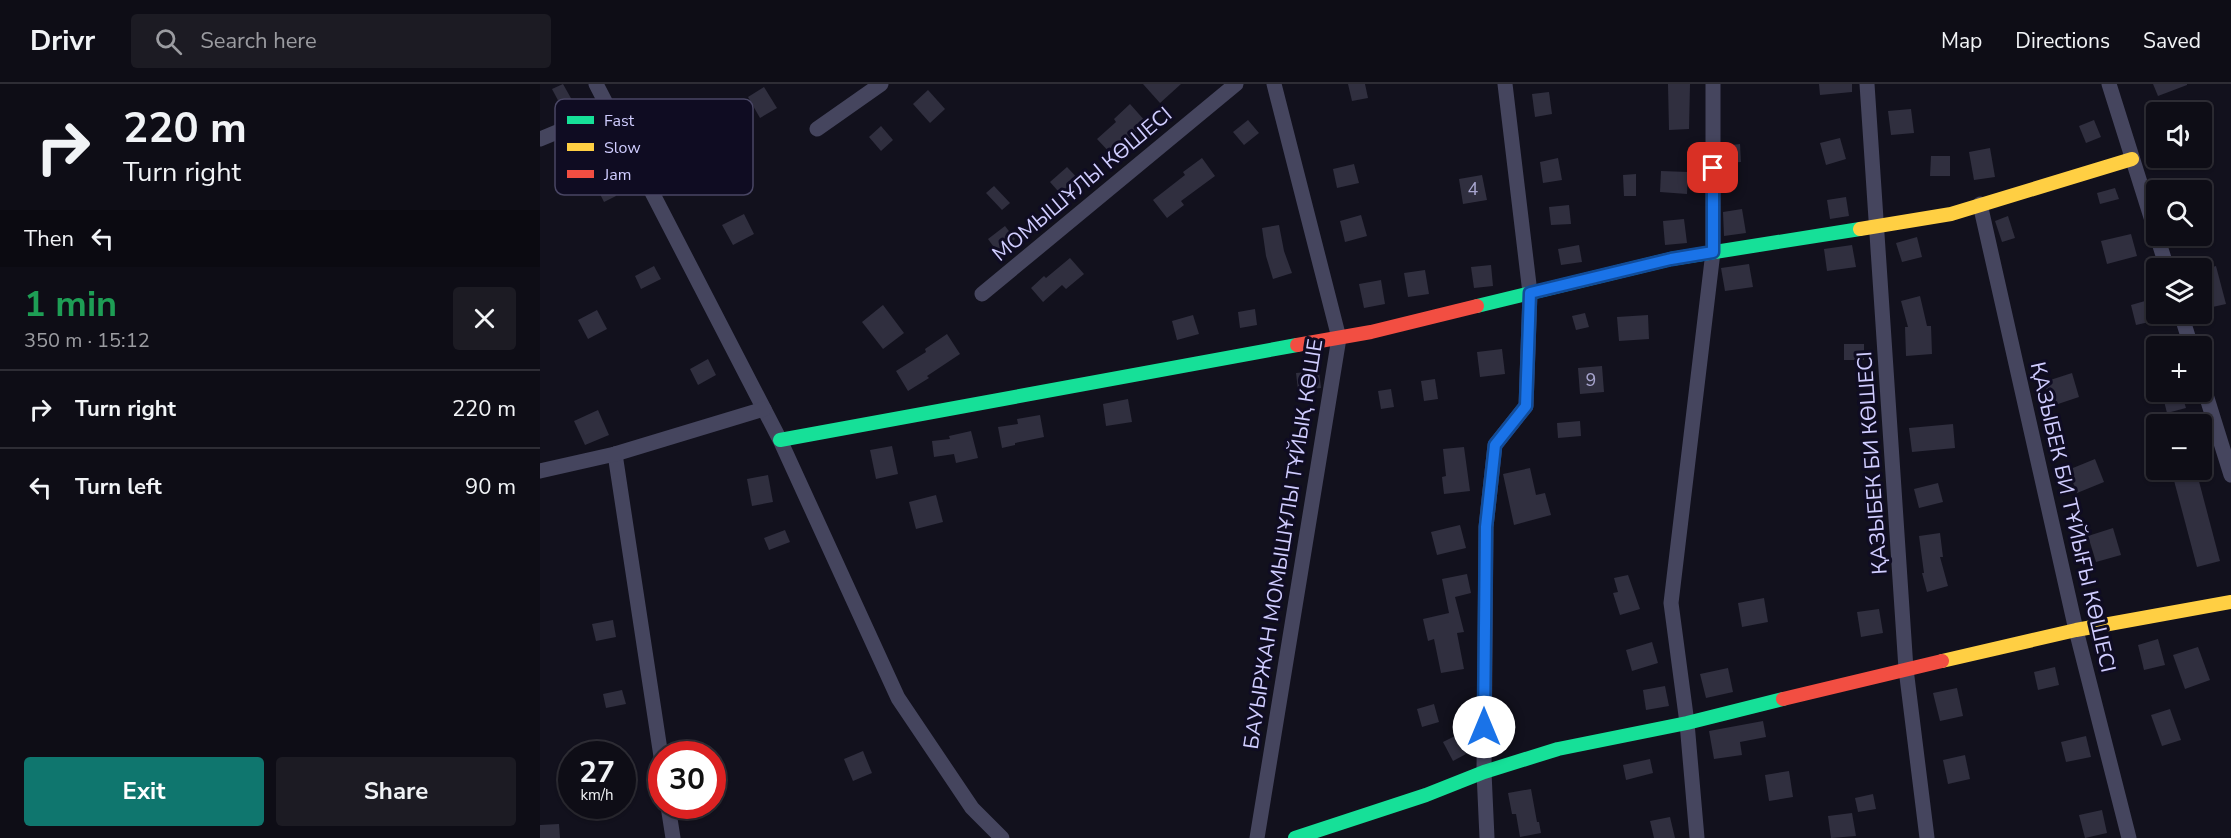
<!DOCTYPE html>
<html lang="en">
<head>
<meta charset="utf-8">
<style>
  body { margin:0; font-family:"Nunito Sans",sans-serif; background:#1c1b23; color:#f1f3f6; height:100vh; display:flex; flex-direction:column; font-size:22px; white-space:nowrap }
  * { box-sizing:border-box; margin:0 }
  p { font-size:20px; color:#9b9ca1 }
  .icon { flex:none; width:33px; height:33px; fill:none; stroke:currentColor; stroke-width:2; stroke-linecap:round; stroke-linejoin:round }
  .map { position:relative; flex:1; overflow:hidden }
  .side { display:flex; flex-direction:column; background:#0e0d16; width:540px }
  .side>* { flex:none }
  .top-card { background:#0e0d16; color:#f1f3f6; overflow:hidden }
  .fabs { position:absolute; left:1606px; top:18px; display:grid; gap:12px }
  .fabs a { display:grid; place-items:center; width:66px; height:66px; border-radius:6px; background:#0e0d16; box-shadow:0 2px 4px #0004,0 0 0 2px #2e2d35; font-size:30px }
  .speed { position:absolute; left:18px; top:657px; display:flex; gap:12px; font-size:30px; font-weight:700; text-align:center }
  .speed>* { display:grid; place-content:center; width:78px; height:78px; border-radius:50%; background:#0e0d16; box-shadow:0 2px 4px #0004,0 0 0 2px #2e2d35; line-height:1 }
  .speed small { font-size:15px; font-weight:400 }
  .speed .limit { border:9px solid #d22; background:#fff; color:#111 }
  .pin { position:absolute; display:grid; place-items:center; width:51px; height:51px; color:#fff; margin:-26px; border-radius:12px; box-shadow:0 3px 9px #0006 }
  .me { position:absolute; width:66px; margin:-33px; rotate:0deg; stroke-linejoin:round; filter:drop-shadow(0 0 4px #0008) }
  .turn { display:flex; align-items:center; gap:21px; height:126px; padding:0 24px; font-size:27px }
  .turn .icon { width:78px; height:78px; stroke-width:2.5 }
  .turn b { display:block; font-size:42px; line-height:51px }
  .then { display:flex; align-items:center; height:57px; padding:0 24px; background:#0003; gap:12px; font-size:22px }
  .round { display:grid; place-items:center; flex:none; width:63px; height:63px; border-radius:6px; background:#1c1b23 }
  .summary { display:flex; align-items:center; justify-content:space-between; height:102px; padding:0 24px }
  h1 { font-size:36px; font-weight:700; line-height:45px; color:#1e9e55 }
  .button { display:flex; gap:12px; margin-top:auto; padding:12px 24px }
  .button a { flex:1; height:69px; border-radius:6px; background:#0f766e; color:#fff; font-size:24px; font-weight:700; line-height:69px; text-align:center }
  .button a+a { background:#1c1b23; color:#f1f3f6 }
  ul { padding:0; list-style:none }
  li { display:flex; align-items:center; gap:18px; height:78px; padding:0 24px; border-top:2px solid #2e2d35 }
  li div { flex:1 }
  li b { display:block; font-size:22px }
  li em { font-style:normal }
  header { display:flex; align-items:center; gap:36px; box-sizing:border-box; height:84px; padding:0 30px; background:#0e0d16; border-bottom:2px solid #2e2d35 }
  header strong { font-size:28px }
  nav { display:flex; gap:33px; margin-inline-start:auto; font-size:21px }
  .search { width:420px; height:54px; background:#1c1b23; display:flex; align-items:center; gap:15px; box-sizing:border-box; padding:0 21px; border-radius:6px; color:#9b9ca1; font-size:22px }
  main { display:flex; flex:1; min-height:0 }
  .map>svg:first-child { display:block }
  .building { fill:#302f3f }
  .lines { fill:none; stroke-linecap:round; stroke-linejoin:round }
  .street { stroke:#45455e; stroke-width:15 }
  .fast { stroke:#16e098; stroke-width:14 }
  .slow { stroke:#ffcf43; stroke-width:14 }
  .jam { stroke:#f24e42; stroke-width:14 }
  .route-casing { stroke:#114b97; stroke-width:15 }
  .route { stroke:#1a73e8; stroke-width:10 }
  .labels { text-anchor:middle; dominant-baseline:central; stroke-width:6; stroke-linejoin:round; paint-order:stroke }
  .number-label { font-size:18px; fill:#a8a6cf }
  .street-label { font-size:21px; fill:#d0cdff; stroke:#0f0c22 }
  .key { fill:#0f0c22; stroke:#494664; stroke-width:1.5 }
  .key-label { font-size:16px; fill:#d0cdff }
</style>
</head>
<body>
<header>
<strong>Drivr</strong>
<div class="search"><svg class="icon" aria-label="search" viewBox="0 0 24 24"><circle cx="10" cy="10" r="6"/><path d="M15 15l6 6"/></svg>Search here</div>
<nav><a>Map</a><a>Directions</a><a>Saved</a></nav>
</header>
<main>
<section class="side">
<div class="top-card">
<div class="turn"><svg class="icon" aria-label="right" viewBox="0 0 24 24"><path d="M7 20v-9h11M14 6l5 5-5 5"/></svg><div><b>220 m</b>Turn right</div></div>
<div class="then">Then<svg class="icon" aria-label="left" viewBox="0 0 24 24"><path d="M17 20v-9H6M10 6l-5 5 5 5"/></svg></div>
</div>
<div class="summary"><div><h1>1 min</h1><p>350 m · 15:12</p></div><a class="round"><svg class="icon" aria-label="close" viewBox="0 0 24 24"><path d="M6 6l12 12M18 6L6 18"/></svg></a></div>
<ul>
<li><svg class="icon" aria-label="right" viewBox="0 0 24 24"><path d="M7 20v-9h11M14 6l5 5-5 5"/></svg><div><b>Turn right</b></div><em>220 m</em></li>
<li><svg class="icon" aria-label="left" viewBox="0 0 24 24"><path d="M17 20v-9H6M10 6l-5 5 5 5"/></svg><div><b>Turn left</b></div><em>90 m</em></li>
</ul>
<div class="button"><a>Exit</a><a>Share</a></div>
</section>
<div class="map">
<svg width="1691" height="754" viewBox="0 0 1691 754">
  <rect width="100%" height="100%" fill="#12111d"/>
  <!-- building -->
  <g class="building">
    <polygon points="23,0 32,16 21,22 12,5"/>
    <polygon points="603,0 641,0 620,19"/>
    <polygon points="808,0 825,0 828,14 812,17"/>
    <polygon points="1128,0 1150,0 1149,45 1129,46"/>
    <polygon points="1279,0 1312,0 1312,8 1280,11"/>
    <polygon points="1613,0 1647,0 1647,1 1618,12"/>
    <polygon points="224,3 237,24 220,34 208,13"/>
    <polygon points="388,6 405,25 390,39 373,20"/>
    <polygon points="1009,8 1012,30 995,33 992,10"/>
    <polygon points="590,20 606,38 572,71 557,55 576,38 574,35"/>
    <polygon points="1371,25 1374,49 1351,51 1348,27"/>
    <polygon points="708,36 719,49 704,61 693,48"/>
    <polygon points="1554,36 1561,53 1546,59 1539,42"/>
    <polygon points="341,42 353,56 341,67 329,53"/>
    <polygon points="1300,54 1306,75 1286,81 1280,59"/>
    <polygon points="1200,60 1201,78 1183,79 1183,62"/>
    <polygon points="1450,64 1455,93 1434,96 1429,68"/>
    <polygon points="1391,72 1410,72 1410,92 1390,92"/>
    <polygon points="662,74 675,92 641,117 644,121 627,134 613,116 645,91 643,88"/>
    <polygon points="1018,74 1022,96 1003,99 1000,78"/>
    <polygon points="814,80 819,99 797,104 793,85"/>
    <polygon points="527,83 542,99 525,115 510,98"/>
    <polygon points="1121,87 1148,88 1147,110 1120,108"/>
    <polygon points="1096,90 1096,112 1084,112 1083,91"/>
    <polygon points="942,91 947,116 923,120 919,95"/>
    <polygon points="68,96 76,112 64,118 56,102"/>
    <polygon points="454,102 470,119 462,126 446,109"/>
    <polygon points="1575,104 1579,115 1560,120 1557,109"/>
    <polygon points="1306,113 1309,132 1290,135 1287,116"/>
    <polygon points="1029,121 1031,140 1011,141 1009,123"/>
    <polygon points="1202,125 1206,149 1184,152 1183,128"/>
    <polygon points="204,130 214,150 193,161 182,141"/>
    <polygon points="821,131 827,152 805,158 800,137"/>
    <polygon points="1468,132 1475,154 1462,158 1455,137"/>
    <polygon points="1144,135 1147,159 1125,161 1123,137"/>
    <polygon points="739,141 744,167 752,189 733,195 726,172 722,144"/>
    <polygon points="465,142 475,155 458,169 448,155"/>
    <polygon points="1591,150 1597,172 1567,180 1561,157"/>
    <polygon points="1377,153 1382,173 1362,178 1356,159"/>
    <polygon points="1039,161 1042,178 1021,181 1018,165"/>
    <polygon points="1312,161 1316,183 1287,187 1284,165"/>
    <polygon points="530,174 544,190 526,205 522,201 503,218 491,204 504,192 506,194"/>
    <polygon points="1209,180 1213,203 1185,207 1181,184"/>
    <polygon points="951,181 953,202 934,204 931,183"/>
    <polygon points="114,182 121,195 101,205 95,192"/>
    <polygon points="1676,182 1686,220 1668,224 1662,201 1662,186"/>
    <polygon points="885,186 889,210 868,213 864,189"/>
    <polygon points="841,196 845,220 824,224 819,200"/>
    <polygon points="1380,212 1387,242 1391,242 1392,270 1366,272 1365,243 1368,243 1361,217"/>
    <polygon points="1612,215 1618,236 1596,241 1591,221"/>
    <polygon points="343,221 364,249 343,265 322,238"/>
    <polygon points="715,225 717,241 700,244 698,228"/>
    <polygon points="57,226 67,245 48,255 38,236"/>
    <polygon points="1045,229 1049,243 1036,246 1032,232"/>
    <polygon points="653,231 659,250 637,256 632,237"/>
    <polygon points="1108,231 1109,255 1079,257 1077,233"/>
    <polygon points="407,250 420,270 387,292 389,294 368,307 356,287 386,268 385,265"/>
    <rect x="1304" y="260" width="20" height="16"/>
    <polygon points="962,265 965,290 940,293 937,268"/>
    <polygon points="168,275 176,291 158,301 150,285"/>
    <polygon points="1062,282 1064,308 1040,310 1038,284"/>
    <polygon points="779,287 781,304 758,306 756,289"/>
    <polygon points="1532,289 1539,313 1512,322 1504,298"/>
    <polygon points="895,295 898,315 884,317 881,297"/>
    <polygon points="851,305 854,323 841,325 838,307"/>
    <polygon points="1628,308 1641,308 1646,324 1627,329 1622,309"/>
    <polygon points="588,315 592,338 566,342 563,320"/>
    <polygon points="58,326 69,351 45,361 34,337"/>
    <polygon points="500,331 504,353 475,359 475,361 462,364 458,343 478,340 477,335"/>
    <polygon points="1040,337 1041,352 1018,354 1017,339"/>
    <polygon points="1413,340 1415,364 1372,368 1369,344"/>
    <polygon points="431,347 438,374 416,379 414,370 394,373 392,357 410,355 409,352"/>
    <polygon points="352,362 358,390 336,395 330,366"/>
    <polygon points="924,363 930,407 904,410 902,393 906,392 903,365"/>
    <polygon points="1555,375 1564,398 1537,409 1528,386"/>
    <polygon points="990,384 996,411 1005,409 1011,431 974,441 963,390"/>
    <polygon points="1644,386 1656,386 1680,477 1657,483 1632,389"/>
    <polygon points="228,391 233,418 212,422 207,395"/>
    <polygon points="1398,399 1403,418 1379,424 1374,405"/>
    <polygon points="396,411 403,438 376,445 369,418"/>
    <polygon points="920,441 926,464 897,471 891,448"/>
    <polygon points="1573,444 1581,471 1556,478 1548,452"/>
    <polygon points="245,446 250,458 229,466 224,454"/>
    <polygon points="1400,449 1403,473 1400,473 1408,502 1387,508 1382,489 1384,489 1379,452"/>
    <polygon points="927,490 931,509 915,513 924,548 917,549 924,585 901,589 894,555 888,557 883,535 909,529 902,495"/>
    <polygon points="1088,491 1100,525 1080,531 1073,509 1078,508 1074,494"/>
    <polygon points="1224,514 1228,538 1202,543 1198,519"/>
    <polygon points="1339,525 1343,549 1321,553 1317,528"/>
    <polygon points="73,536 76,553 56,557 52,540"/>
    <polygon points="1618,555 1625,581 1604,586 1598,561"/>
    <polygon points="1112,558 1118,579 1092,587 1086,566"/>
    <polygon points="1658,563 1670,596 1645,605 1633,571"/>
    <polygon points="1515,583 1519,601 1498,606 1494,588"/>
    <polygon points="1188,584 1193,608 1166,614 1160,590"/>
    <polygon points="1125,602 1129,622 1106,626 1103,606"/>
    <polygon points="1417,604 1423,632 1400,637 1393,609"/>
    <polygon points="82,606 86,620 66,624 63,610"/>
    <polygon points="894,620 899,638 882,643 877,625"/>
    <polygon points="1630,625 1641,656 1622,662 1611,631"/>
    <polygon points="1223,637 1226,653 1200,658 1202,671 1174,675 1169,647"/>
    <polygon points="917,651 926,670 913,677 903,658"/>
    <polygon points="1546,652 1551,673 1526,678 1521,658"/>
    <polygon points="323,667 332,689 313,697 304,675"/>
    <polygon points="1425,671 1430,695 1408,700 1403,676"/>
    <polygon points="1110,675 1113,689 1086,696 1083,681"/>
    <polygon points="1249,687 1253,713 1229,717 1225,691"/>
    <polygon points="991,705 997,738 999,738 1001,749 980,753 976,730 972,730 968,709"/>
    <polygon points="1333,710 1336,725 1318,728 1315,714"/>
    <polygon points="1562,726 1567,749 1545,754 1539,731"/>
    <polygon points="1312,729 1316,752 1291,754 1288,732"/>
    <polygon points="1130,733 1135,754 1114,754 1110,737"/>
    <polygon points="19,740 20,754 0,754 0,741"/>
  </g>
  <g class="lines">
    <!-- street -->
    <g class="street">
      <polyline points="56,0 240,356 358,614 432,724 462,754"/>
      <polyline points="1327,0 1366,585 1387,754"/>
      <polyline points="1569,0 1627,184"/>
      <polyline points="277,45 341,0"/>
      <polyline points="0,55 70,26"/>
      <polyline points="1440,120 1536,546 1589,754"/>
      <polyline points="442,210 696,0"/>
      <polyline points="1641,230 1651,262"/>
      <polyline points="1662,298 1691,391"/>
      <polyline points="75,370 122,679"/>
      <polyline points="0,387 75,370 224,325"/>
      <polyline points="128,722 133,754"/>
      <polyline points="717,754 799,254 734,0"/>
      <polyline points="947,754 944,688 946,443 955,361 986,322 990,209 965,0"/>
      <polyline points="1157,754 1147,639 1131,519 1173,168 1173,0"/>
    </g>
    <!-- fast -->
    <g class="fast">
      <polyline points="937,222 1131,175 1320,145"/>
      <polyline points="240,356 757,261"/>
      <polyline points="755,754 886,711 944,688 1018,665 1147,639 1243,615"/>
    </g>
    <!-- slow -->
    <g class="slow">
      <polyline points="1320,145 1411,130 1592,75"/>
      <polyline points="1402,577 1536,546 1691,518"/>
    </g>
    <!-- jam -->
    <g class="jam">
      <polyline points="757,261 831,248 937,222"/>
      <polyline points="1243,615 1402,577"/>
    </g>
  </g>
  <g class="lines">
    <defs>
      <polyline id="route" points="944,643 946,443 955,361 986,322 990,209 1131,175 1173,168 1173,84"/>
    </defs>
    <!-- route casing -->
    <use href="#route" class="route-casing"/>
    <!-- route -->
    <use href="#route" class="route"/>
  </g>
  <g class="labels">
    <!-- number labels -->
    <g class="number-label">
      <text x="933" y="105">4</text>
      <text x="1051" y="296">9</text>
    </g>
    <!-- street labels -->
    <g class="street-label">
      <text transform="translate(542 100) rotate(-40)">МОМЫШҰЛЫ КӨШЕСІ</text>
      <text transform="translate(1332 379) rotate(-94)">ҚАЗЫБЕК БИ КӨШЕСІ</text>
      <text transform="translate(1533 433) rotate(77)">ҚАЗЫБЕК БИ ТҰЙЫҒЫ КӨШЕСІ</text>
      <text transform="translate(743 460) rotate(-81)">БАУЫРЖАН МОМЫШҰЛЫ ТҰЙЫҚ КӨШЕ</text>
    </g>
  </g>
  <!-- legend -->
  <rect x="15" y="15" width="198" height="96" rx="9" class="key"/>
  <rect x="27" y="32" width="27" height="8" fill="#16e098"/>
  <rect x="27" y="59" width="27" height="8" fill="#ffcf43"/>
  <rect x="27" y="86" width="27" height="8" fill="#f24e42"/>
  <g class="key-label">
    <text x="64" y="42">Fast</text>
    <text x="64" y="69">Slow</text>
    <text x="64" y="96">Jam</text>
  </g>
</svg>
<div class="fabs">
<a><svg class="icon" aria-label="sound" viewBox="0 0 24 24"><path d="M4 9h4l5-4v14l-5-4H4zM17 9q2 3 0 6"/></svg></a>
<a><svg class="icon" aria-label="search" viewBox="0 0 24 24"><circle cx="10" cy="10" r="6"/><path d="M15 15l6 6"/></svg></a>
<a><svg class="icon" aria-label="layers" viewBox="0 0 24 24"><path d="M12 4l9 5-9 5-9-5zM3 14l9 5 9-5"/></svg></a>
<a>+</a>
<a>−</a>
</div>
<div class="speed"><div>27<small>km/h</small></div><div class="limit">30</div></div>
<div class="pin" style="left:1173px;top:84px;background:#d93025"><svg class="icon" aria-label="arrive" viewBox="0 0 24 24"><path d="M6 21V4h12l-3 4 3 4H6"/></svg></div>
<svg class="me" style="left:944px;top:643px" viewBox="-20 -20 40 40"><circle r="19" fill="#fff"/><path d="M0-13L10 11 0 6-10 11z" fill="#1a73e8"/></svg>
</div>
</main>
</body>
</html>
